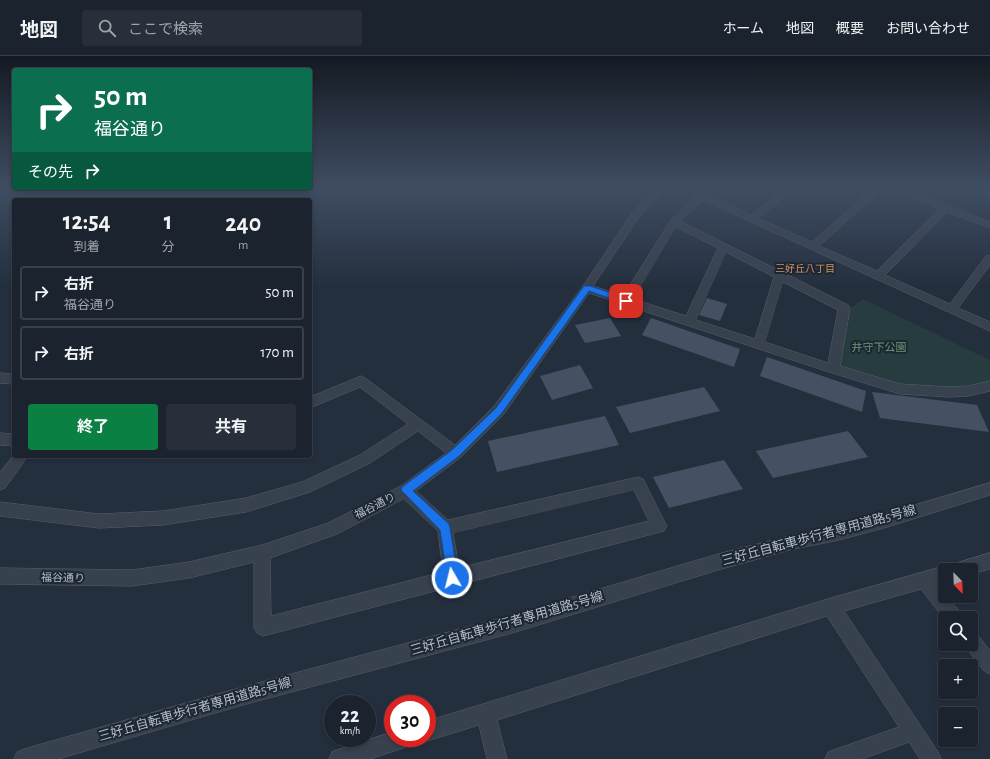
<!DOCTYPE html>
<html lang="ja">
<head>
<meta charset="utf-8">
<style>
  body { margin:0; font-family:"Alegreya Sans","Noto Sans JP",sans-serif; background:#282f3a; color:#f1f3f6; height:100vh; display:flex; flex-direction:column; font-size:15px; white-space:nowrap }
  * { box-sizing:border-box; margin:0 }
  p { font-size:13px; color:#a0a4aa }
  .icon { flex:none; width:22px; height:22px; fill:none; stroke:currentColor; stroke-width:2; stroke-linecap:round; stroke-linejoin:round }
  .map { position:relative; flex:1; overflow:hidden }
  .panel { position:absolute; left:12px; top:142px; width:300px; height:260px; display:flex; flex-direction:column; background:#1b232e; border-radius:4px; box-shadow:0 2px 6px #0003,0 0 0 1px #39404a }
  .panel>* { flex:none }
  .banner { position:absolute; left:12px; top:12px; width:300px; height:122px; border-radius:4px; box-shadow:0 2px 6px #0003,0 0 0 1px #39404a; background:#0b6e4f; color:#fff; overflow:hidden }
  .needle { width:26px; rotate:157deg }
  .fabs { position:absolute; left:938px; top:507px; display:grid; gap:8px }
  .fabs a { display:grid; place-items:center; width:40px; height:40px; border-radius:4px; background:#1b232e; box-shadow:0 2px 6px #0003,0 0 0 1px #39404a; font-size:20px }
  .speed { position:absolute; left:324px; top:639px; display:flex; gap:8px; font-size:20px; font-weight:700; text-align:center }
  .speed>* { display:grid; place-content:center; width:52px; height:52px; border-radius:50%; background:#1b232e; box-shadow:0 2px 6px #0003,0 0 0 1px #39404a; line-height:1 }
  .speed small { font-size:10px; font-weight:400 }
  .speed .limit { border:6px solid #d22; background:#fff; color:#111 }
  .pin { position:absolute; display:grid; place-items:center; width:34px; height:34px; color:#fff; margin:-17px; border-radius:8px; box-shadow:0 2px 6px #0006 }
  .me { position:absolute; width:44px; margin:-22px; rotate:352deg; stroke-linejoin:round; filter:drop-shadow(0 0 3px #0008) }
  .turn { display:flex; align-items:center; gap:14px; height:84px; padding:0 16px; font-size:18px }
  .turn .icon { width:52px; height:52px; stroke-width:2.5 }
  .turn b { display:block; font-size:28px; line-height:34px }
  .then { display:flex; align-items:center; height:38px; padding:0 16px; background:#0003; gap:8px; font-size:15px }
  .eta { display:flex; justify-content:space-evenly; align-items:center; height:68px; text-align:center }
  .eta b { font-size:24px; font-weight:700; line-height:28px }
  .button { display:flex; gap:8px; margin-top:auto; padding:8px 16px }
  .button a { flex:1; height:46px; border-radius:4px; background:#0b8043; color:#fff; font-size:16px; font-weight:700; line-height:46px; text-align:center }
  .button a+a { background:#282f3a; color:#f1f3f6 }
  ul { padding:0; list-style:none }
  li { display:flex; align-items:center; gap:12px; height:54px; margin:0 8px 6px; padding:0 8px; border:2px solid #39404a; border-radius:4px }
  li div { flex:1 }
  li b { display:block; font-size:15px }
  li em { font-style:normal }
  header { display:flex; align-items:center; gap:24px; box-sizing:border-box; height:56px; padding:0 20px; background:#1b232e; border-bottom:1px solid #39404a }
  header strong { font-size:19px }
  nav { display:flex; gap:22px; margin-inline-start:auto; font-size:14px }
  .search { width:280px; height:36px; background:#282f3a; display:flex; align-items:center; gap:10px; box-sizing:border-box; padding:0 14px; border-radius:4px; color:#a0a4aa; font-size:15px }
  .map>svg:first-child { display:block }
  .green { fill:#263c3f }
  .building { fill:#455162 }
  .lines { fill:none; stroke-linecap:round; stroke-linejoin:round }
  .street-casing { stroke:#565f6c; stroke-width:1 }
  .street { fill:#38414e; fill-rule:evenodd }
  .route { fill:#1a73e8; stroke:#114b97 }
  .labels { text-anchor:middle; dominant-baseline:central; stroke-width:4; stroke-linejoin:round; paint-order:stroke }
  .far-neighbourhood-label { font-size:10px; fill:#d59563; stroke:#1d2633 }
  .park-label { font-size:11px; fill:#6b9a76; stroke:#1d2633 }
  .street-label { font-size:11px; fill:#b4bcc9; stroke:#1d2633 }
  .near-street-label { font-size:13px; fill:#b4bcc9; stroke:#1d2633 }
</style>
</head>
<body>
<header>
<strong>地図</strong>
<div class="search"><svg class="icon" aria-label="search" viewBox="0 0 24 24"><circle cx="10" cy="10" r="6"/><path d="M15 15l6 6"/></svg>ここで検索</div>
<nav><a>ホーム</a><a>地図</a><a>概要</a><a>お問い合わせ</a></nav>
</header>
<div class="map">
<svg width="990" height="703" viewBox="0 0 990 703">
  <rect width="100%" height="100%" fill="#242f3e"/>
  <!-- green -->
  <polygon class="green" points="863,243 990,304 990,326 937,334 904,333 837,316 847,255"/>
  <!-- building -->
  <g class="building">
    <polygon points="707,242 727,248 720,265 699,259"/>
    <polygon points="610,262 621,280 585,287 575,269"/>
    <polygon points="651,262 740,293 734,311 642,279"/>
    <polygon points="767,301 866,335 862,356 760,320"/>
    <polygon points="580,309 593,332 552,344 540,320"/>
    <polygon points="704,331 720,355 630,377 616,351"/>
    <polygon points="872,336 977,349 989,376 880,362"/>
    <polygon points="605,360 619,389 497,416 488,385"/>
    <polygon points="848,375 868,401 773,422 756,395"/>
    <polygon points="724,404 743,433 669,452 653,421"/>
  </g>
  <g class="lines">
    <defs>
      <g id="street">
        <path d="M 658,131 L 667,131 L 639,161 L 593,230 L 623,240 L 671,164 L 706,131 L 716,131 L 708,139 L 751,159 L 788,131 L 798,131 L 758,162 L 812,186 L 875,131 L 885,131 L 819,190 L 877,215 L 939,153 L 886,131 L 899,131 L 990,166 L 990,172 L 947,156 L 885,219 L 950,248 L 986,200 L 990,199 L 990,209 L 958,252 L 990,266 L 990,275 L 703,144 L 680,165 L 848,249 L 850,252 L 840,310 L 900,328 L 949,331 L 968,330 L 990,325 L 990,335 L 968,340 L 949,341 L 900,338 L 829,316 L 589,237 L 504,358 L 461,401 L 416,435 L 448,464 L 638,421 L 643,423 L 664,465 L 667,470 L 664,475 L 263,580 L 257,577 L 254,571 L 254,506 L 189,522 L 132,530 L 0,528 L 0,512 L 132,514 L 189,506 L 262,489 L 328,467 L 401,430 L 446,397 L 418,375 L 370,407 L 310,436 L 246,456 L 163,469 L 99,472 L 0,460 L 0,446 L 99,458 L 163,455 L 246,442 L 302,426 L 360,399 L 408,368 L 360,331 L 310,352 L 310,341 L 361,320 L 365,322 L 455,389 L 494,350 L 583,230 L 632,157 ZM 676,171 L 718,192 L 686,260 L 633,243 ZM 726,196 L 774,221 L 755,283 L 696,264 ZM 783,226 L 838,254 L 828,307 L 765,286 ZM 634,434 L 649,465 L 459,512 L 453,477 ZM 404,443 L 438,475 L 443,516 L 271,560 L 270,502 L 337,478 Z"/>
        <polygon points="968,131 981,131 990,135 990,141"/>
        <polygon points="0,317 14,318 14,328 0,327"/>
        <polygon points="0,377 14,378 14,390 0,389"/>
        <polygon points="14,399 14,400 28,400 5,432 0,434 0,417"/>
        <polygon points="990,427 990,439 884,472 835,485 793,493 718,514 512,577 239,650 58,703 14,703 17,696 24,693 239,632 512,559 718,498 793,479 835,471 884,458"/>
        <polygon points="990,497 990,513 971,518 971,514 952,514 954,508"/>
        <polygon points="945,510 951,514 945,514 945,526 938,528 945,537 945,540 947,540 960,556 962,562 945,562 945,564 921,533 844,555 938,696 941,703 920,703 909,686 862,703 825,703 828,696 899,671 827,560 497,664 507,703 487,703 479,669 427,685 421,682 427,682 427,665 831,542"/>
        <polygon points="971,575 977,578 990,595 990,618 984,615 965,590 964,588 971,588"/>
        <polygon points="393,676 393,682 415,682 412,689 370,703 329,703 332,696"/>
      </g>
    </defs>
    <!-- street casing -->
    <use href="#street" class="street-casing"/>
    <!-- street -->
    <use href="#street" class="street"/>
  </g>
  <!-- sky -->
  <linearGradient id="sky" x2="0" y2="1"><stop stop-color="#141a22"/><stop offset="0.57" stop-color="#3f4d63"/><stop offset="1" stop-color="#3f4d63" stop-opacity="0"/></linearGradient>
  <rect width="990" height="230" fill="url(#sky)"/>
  <!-- route -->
  <polygon class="route" points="584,230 590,230 629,243 630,245 626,248 589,235 502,357 459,400 413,435 449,468 450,472 458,522 456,526 452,527 448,526 440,474 401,434 402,431 452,394 496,352"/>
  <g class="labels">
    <!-- far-neighbourhood labels -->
    <g class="far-neighbourhood-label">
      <text x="805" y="213">三好丘八丁目</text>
    </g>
    <!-- park labels -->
    <g class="park-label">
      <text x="879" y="291">井守下公園</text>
    </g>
    <!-- street labels -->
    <g class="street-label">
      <text transform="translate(375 450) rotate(-27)">福谷通り</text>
      <text transform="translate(63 522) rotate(1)">福谷通り</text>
    </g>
    <!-- near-street labels -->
    <g class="near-street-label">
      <text transform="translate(819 480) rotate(-15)">三好丘自転車歩行者専用道路5号線</text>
      <text transform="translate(507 568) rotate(-16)">三好丘自転車歩行者専用道路5号線</text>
      <text transform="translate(195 654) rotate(-16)">三好丘自転車歩行者専用道路5号線</text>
    </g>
  </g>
</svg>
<div class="fabs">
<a><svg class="needle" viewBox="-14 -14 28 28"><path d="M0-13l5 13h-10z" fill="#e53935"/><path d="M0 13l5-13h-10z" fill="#a0a4aa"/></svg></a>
<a><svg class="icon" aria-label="search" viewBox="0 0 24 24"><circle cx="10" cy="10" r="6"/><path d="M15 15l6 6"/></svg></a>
<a>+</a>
<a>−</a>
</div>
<div class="speed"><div>22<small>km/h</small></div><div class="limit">30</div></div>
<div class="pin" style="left:626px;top:245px;background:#d93025"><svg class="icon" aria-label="arrive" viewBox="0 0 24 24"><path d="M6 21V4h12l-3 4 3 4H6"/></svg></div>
<svg class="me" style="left:452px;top:522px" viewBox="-20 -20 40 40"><circle r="17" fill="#1a73e8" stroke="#fff" stroke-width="3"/><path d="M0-11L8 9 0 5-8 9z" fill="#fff"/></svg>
<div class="banner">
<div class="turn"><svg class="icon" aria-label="right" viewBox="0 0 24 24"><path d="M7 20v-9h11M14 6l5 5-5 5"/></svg><div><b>50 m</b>福谷通り</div></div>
<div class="then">その先<svg class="icon" aria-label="right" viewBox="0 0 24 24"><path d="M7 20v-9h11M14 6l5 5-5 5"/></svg></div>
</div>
<section class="panel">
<div class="eta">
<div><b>12:54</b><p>到着</p></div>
<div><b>1</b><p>分</p></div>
<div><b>240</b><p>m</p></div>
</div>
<ul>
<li><svg class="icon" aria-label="right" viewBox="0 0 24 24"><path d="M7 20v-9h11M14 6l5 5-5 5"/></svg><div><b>右折</b><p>福谷通り</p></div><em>50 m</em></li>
<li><svg class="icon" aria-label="right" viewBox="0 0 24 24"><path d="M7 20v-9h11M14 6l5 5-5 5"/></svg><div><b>右折</b></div><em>170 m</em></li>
</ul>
<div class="button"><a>終了</a><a>共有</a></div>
</section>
</div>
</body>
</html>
